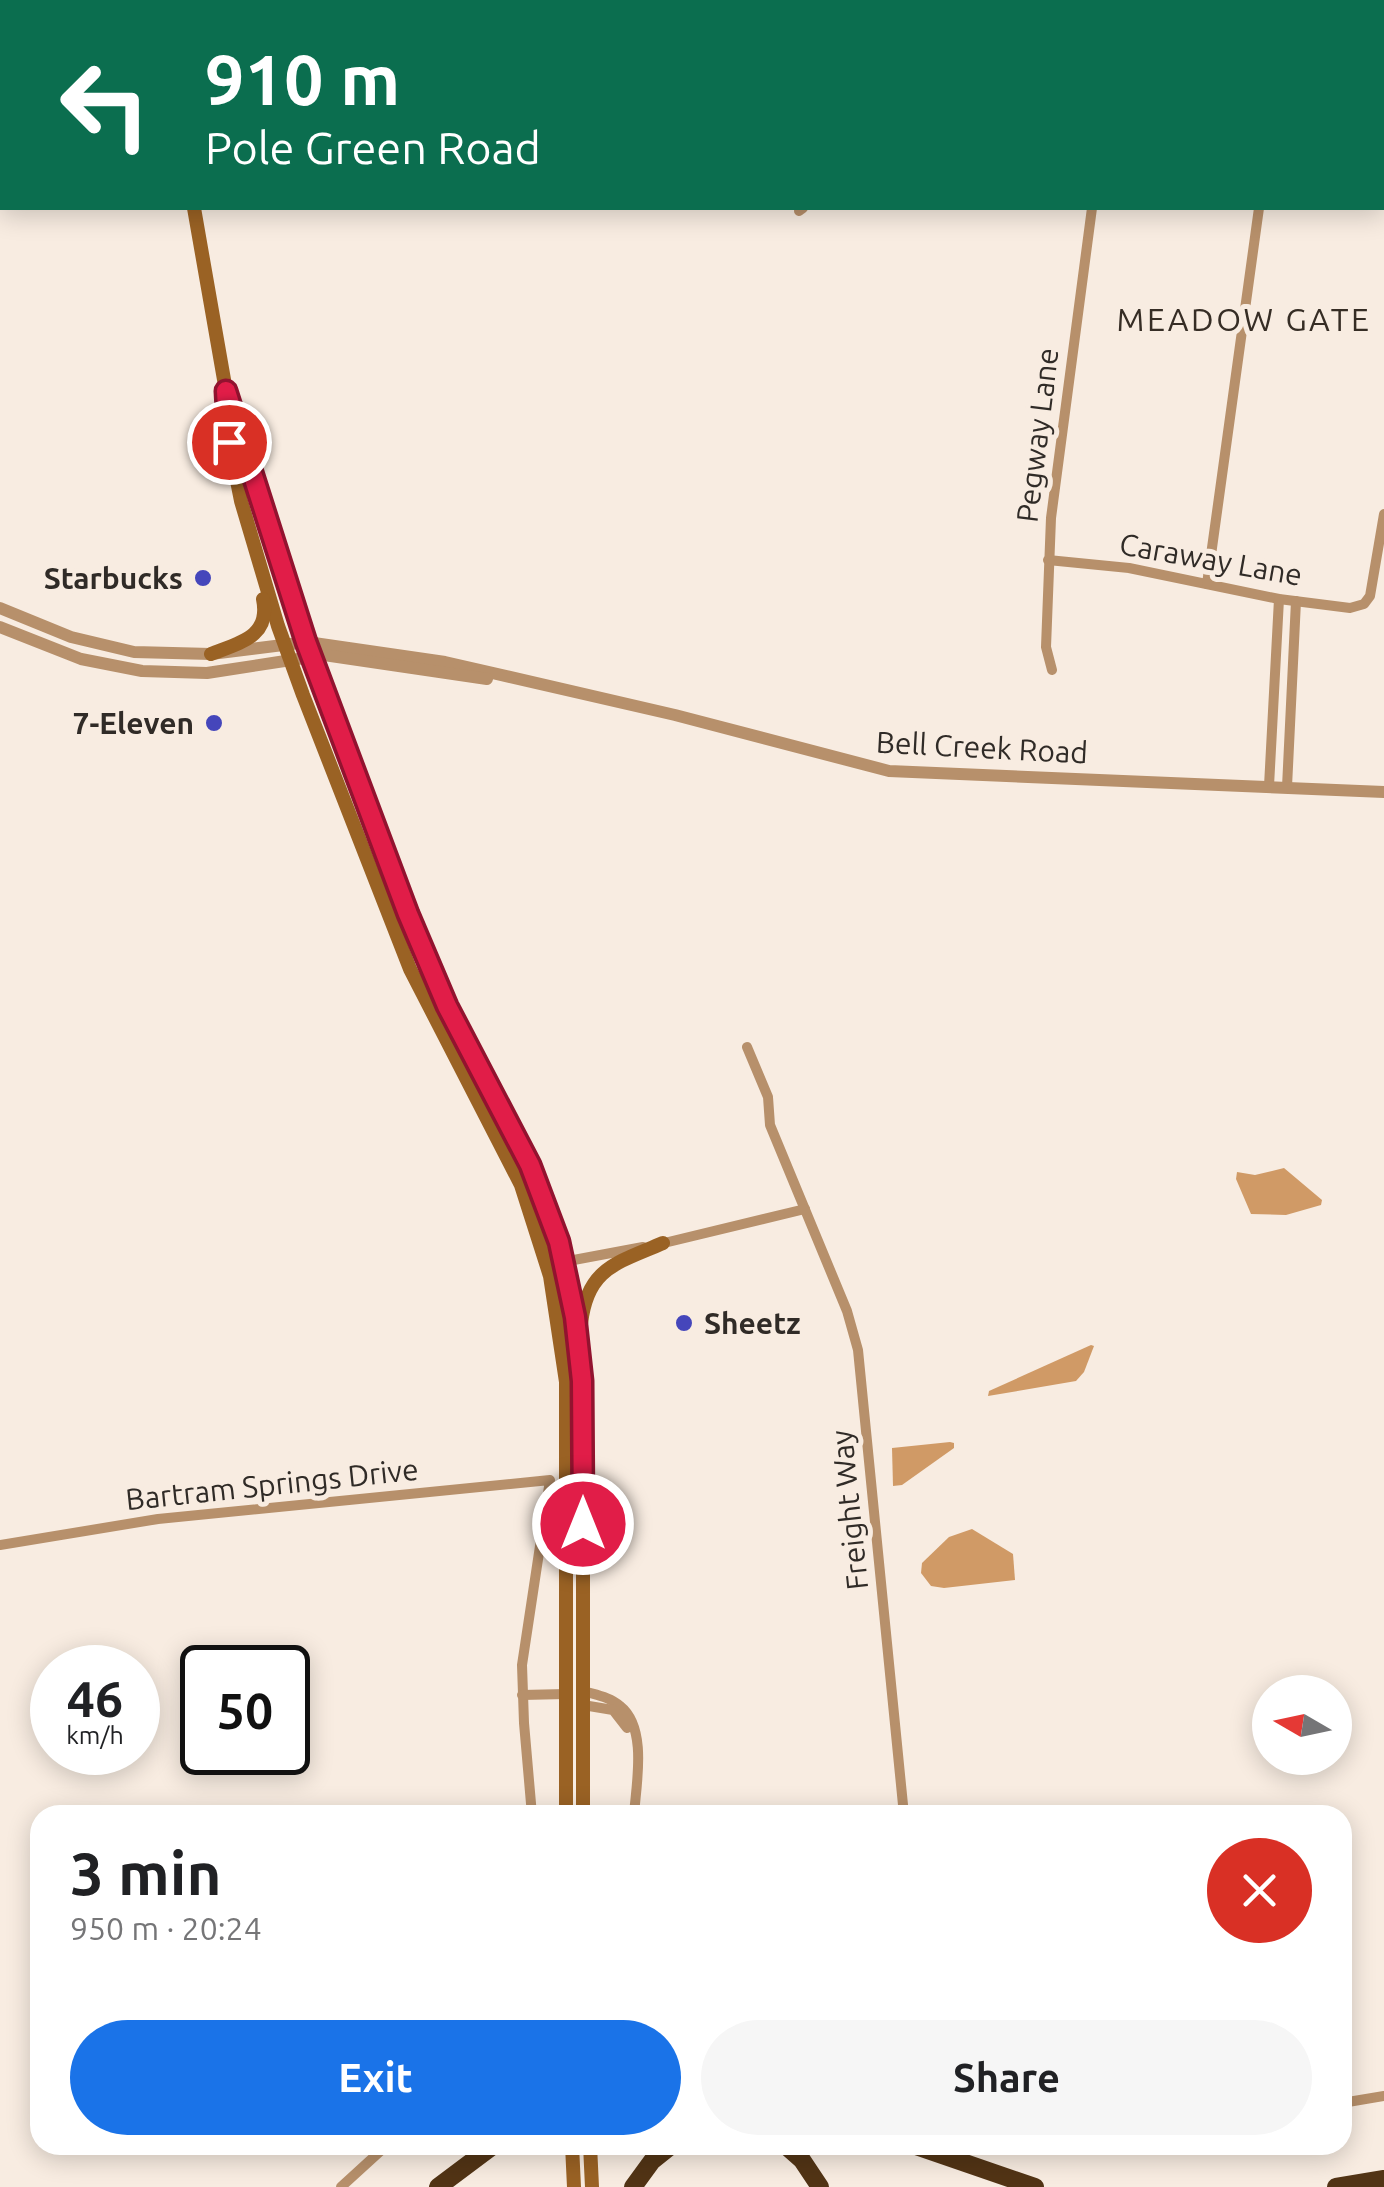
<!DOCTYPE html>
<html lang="en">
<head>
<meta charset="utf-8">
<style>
  body { margin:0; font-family:Ubuntu,sans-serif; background:#f6f6f6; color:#202124; height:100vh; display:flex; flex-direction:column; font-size:38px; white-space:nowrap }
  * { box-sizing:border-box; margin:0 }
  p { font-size:32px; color:#757577 }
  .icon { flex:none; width:55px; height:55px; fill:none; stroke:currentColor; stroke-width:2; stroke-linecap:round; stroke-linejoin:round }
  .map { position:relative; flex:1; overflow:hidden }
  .panel { position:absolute; left:30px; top:1805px; width:1322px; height:350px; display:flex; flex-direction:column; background:#fff; border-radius:30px; box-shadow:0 5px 25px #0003 }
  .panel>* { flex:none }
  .hud { position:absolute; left:0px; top:0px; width:1385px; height:210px; box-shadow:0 5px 25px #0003; background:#0b6e4f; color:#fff; overflow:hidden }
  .needle { width:65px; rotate:279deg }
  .fabs { position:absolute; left:1252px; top:1675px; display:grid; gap:20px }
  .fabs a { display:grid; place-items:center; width:100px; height:100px; border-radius:50%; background:#fff; box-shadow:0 5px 25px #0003; font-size:50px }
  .speed { position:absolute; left:30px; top:1645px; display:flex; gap:20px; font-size:50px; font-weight:700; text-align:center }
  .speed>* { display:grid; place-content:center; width:130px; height:130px; border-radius:50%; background:#fff; box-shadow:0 5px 25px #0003; line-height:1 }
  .speed small { font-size:25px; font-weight:400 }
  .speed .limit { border:5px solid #111; border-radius:15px; background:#fff; color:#111 }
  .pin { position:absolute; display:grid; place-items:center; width:85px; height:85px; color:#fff; margin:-42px; border:5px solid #fff; border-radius:50%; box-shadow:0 2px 10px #0007 }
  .me { position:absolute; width:110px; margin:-55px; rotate:0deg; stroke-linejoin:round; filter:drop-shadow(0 0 8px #0008) }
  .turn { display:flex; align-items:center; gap:35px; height:210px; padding:0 40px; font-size:45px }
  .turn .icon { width:130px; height:130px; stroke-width:2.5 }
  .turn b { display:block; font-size:70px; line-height:85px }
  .round { display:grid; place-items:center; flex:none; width:105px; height:105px; border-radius:52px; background:#f6f6f6 }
  .head { display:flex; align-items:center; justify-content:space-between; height:170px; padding:0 40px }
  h1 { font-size:60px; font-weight:600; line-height:75px }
  .button { display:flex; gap:20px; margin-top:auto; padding:20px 40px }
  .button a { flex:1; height:115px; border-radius:60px; background:#1a73e8; color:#fff; font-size:40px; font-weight:600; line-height:115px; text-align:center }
  .button a+a { background:#f6f6f6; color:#202124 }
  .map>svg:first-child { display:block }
  .water { fill:#d09a66 }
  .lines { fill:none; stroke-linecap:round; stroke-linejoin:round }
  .minor { stroke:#b7906b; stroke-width:10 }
  .tertiary { stroke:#b7906b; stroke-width:12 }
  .secondary { stroke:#9a6224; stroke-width:14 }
  .motorway { stroke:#523415; stroke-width:18 }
  .route-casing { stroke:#92132f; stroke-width:25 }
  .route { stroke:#e11d48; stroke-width:18 }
  .poi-dot { fill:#4546bb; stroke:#f8ece1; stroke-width:4 }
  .labels { text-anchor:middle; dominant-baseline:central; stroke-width:10; stroke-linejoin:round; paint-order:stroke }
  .street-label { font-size:30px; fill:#302b27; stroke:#f8ece1 }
  .poi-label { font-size:30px; font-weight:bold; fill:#302b27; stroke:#f8ece1; text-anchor:end }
  .neighbourhood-label { font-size:32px; letter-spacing:2.5px; fill:#362d25; stroke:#f8ece1 }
</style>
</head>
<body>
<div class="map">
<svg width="1384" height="2187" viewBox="0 0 1384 2187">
  <rect width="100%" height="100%" fill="#f8ece1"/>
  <!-- water -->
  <g class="water">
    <polygon points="1284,1168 1322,1200 1321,1205 1286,1215 1251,1214 1236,1179 1237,1172 1255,1175"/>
    <polygon points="1091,1345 1094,1346 1084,1372 1076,1381 988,1396 989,1391"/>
    <polygon points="950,1442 954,1443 954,1448 902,1485 893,1486 892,1448"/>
    <polygon points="972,1529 1013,1554 1015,1580 944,1588 931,1586 921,1573 922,1563 949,1537"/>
  </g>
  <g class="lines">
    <!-- minor -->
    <g class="minor">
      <polyline points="586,0 593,2"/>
      <polyline points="1262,0 1263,2"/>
      <polyline points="452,2 453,0"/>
      <polyline points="929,2 931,0"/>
      <polyline points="1382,87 1384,87"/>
      <polyline points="799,211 803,208"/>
      <polyline points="1048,560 1129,568 1279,599 1350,608 1364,604 1370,596 1384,514"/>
      <polyline points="1207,584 1259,208"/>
      <polyline points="1052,670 1046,647 1051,518 1092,208"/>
      <polyline points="1269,786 1279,599"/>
      <polyline points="1287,787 1296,601"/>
      <polyline points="747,1047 768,1097 770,1125 847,1311 858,1350 904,1815"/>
      <polyline points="660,1244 805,1209"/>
      <polyline points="547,1265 643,1247"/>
      <polyline points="0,1545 158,1519 550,1480 522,1665 524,1723 532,1815"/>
      <path d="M 583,1691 C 596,1695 610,1697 620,1706 C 648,1728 636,1785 634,1815"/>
      <polyline points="522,1695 566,1694"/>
      <polyline points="583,1705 613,1710 627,1728"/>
      <polyline points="1342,2103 1384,2096"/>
      <polyline points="341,2187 387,2145"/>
    </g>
    <!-- tertiary -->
    <g class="tertiary">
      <polyline points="0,608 71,637 134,652 211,654 307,642 445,662 675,715 889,771 1384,792"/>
      <polyline points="0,627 81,659 142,671 207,673 324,655 487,679"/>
    </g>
    <!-- secondary -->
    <g class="secondary">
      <polyline points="178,0 178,2"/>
      <polyline points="194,208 226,391 307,642 429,965 530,1165 563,1258 575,1317 583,1400 583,1815"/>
      <polyline points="226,407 226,426 241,501 278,626 303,695 410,969 521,1185 550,1276 566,1382 566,1815"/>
      <path d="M 211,654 C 239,643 271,637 263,599"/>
      <path d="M 581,1324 C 587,1268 617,1263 663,1243"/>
      <polyline points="572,2145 574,2187"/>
      <polyline points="590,2145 592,2187"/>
    </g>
    <!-- motorway -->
    <g class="motorway">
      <polyline points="785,2145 802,2160 820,2187"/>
      <polyline points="913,2145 1035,2187"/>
      <polyline points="438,2187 494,2145"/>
      <polyline points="633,2187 652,2161 672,2145"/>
      <polyline points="1336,2187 1384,2179"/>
    </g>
  </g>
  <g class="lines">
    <defs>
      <polyline id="route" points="229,442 226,391 306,642 408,914 447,1006 530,1165 559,1242 575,1317 582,1381 583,1524"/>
    </defs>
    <!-- route casing -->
    <use href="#route" class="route-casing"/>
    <!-- route -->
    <use href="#route" class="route"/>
  </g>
  <!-- markers -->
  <g class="poi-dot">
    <circle cx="203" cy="578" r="10"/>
    <circle cx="214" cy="723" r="10"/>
    <circle cx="684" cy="1323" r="10"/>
  </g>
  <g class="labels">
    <!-- street labels -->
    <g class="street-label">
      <text transform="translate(1037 435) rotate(-83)">Pegway Lane</text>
      <text transform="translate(1211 559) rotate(10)">Caraway Lane</text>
      <text transform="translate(982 747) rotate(3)">Bell Creek Road</text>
      <text transform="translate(272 1484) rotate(-6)">Bartram Springs Drive</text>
      <text transform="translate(849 1510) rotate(-96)">Freight Way</text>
    </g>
    <!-- poi labels -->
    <g class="poi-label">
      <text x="183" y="578">Starbucks</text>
      <text x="194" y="723">7-Eleven</text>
      <text x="704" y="1323" text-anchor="start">Sheetz</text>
    </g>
    <!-- neighbourhood labels -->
    <g class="neighbourhood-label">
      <text x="1244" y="319">MEADOW GATE</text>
    </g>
  </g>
</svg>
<div class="fabs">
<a><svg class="needle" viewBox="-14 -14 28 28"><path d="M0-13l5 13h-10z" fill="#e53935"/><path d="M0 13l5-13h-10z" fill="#757577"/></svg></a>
</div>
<div class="speed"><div>46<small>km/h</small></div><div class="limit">50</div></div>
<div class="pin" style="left:229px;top:442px;background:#d93025"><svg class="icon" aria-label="arrive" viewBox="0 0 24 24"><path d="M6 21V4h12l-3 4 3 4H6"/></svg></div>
<svg class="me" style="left:583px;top:1524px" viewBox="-20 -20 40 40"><circle r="17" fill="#e11d48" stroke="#fff" stroke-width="3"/><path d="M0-11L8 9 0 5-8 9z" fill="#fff"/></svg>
<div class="hud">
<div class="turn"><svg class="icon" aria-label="left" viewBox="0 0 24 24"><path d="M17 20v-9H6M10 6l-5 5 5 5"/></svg><div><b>910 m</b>Pole Green Road</div></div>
</div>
<section class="panel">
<div class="head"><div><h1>3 min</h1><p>950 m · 20:24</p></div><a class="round" style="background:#d93025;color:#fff"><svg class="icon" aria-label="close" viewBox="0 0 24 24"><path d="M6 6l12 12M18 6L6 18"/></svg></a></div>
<div class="button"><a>Exit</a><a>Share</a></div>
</section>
</div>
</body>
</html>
